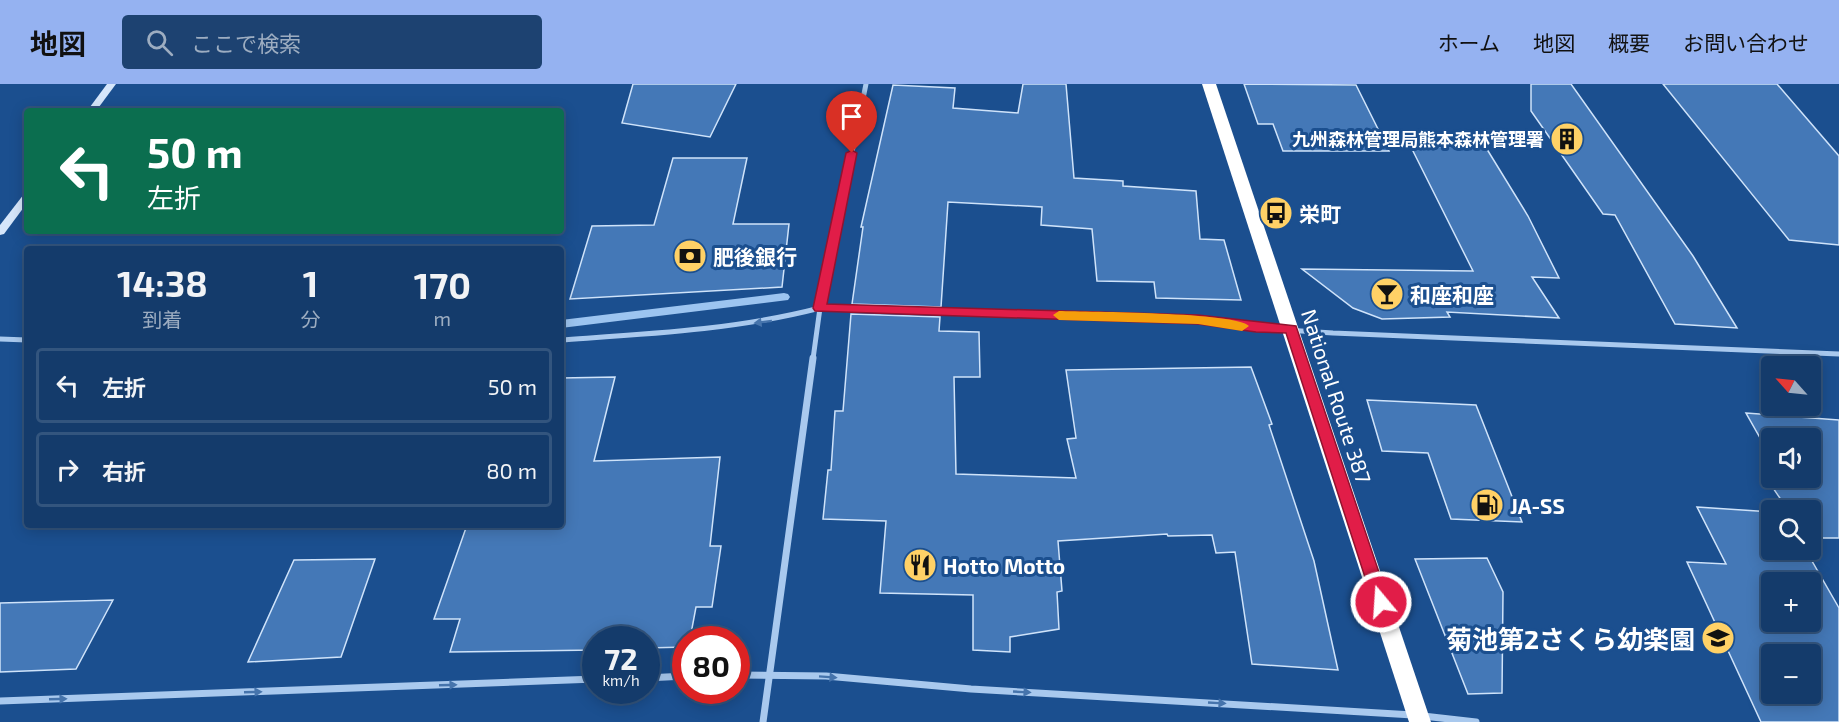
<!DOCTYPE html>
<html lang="ja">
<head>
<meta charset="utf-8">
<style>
  body { margin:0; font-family:"Exo 2","Noto Sans JP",sans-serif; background:#1d4271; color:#f1f3f6; height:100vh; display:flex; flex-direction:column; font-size:22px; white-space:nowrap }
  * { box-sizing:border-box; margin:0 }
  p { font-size:20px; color:#9dadc1 }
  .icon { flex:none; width:33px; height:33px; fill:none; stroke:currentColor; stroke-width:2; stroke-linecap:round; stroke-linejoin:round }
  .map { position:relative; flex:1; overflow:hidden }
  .side { position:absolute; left:24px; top:162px; width:540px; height:282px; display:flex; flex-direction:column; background:#143b6b; border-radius:6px; box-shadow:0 3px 15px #0003,0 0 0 2px #33557e }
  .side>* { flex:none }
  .guide { position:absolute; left:24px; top:24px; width:540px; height:126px; border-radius:6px; box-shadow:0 3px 15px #0003,0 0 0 2px #33557e; background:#0b6e4f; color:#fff; overflow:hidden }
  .needle { width:39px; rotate:297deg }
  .buttons { position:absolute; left:1761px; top:272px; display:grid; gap:12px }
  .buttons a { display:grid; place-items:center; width:60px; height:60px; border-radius:6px; background:#143b6b; box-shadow:0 3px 15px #0003,0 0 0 2px #33557e; font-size:30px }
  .speed { position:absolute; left:582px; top:542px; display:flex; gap:12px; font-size:30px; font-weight:700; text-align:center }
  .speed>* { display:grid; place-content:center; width:78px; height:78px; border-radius:50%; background:#143b6b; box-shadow:0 3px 15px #0003,0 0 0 2px #33557e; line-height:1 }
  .speed small { font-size:15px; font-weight:400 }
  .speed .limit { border:9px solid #d22; background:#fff; color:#111 }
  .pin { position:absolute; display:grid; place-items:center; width:51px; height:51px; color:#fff; margin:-62px -26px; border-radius:50% 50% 50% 0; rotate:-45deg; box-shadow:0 0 6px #0007 }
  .pin .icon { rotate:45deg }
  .me { position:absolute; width:66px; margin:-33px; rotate:342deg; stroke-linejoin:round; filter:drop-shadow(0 0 4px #0008) }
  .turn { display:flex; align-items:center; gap:21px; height:126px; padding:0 24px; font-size:27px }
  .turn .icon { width:78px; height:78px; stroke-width:2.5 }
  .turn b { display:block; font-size:42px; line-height:51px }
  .eta { display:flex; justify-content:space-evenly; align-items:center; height:102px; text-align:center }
  .eta b { font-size:36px; font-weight:700; line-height:42px }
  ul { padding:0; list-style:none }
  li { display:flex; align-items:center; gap:18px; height:75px; margin:0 12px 9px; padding:0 12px; border:3px solid #33557e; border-radius:6px }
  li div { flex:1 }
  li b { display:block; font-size:22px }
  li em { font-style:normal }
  header { display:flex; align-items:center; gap:36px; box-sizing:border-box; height:84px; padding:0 30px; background:#95b2f1; color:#111 }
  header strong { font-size:28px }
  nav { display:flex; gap:33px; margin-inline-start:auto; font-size:21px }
  .search { width:420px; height:54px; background:#1d4271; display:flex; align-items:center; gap:15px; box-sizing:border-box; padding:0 21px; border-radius:6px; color:#9dadc1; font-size:22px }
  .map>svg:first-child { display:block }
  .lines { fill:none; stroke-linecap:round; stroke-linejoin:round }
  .stream { fill:#9cc4f0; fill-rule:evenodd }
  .building { fill:#4478b7; stroke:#cfe3fa; stroke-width:1.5; fill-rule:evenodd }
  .street-far1 { stroke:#a9c9ee; stroke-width:5 }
  .street { stroke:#a9c9ee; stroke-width:7 }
  .secondary { fill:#d6e6fa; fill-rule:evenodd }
  .highway { fill:#fff; fill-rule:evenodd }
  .oneway { fill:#4674ac }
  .route { fill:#e11d48; stroke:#92132f; stroke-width:1.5 }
  .slow { fill:#f59e0b }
  .labels { text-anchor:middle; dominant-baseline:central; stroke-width:6; stroke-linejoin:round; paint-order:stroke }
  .far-poi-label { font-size:18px; font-weight:bold; fill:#fff; stroke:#1b4f8f; text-anchor:end }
  .poi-label { font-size:21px; font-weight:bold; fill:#fff; stroke:#1b4f8f; text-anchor:start }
  .street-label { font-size:21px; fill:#fff; stroke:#1b4f8f }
  .near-poi-label { font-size:26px; font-weight:bold; fill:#fff; stroke:#1b4f8f; text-anchor:end }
</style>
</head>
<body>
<header>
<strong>地図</strong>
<div class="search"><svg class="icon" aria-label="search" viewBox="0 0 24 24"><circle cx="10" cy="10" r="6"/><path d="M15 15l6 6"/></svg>ここで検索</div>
<nav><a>ホーム</a><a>地図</a><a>概要</a><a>お問い合わせ</a></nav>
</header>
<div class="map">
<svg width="1839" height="638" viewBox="0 0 1839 638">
  <rect width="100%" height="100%" fill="#1b4f8f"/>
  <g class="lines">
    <!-- stream -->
    <polygon class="stream" points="784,209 788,210 790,213 788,216 561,244 561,236"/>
  </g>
  <!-- building -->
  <g class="building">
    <polygon points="633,0 736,0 710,53 622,39"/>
    <polygon points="1023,0 1066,0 1074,94 1123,97 1123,102 1196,107 1200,155 1224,156 1241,216 1156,214 1154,198 1097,197 1092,145 1041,141 1042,123 948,118 941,223 852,220 863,143 861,143 893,1 955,4 953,24 1018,29"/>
    <polygon points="1244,0 1356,1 1389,67 1283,67 1273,40 1258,40"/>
    <polygon points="1531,0 1571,0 1693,172 1737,244 1675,240 1615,131 1603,130 1531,27"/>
    <polygon points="1663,0 1777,0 1839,72 1839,161 1789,156"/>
    <polygon points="1485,62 1528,132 1559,194 1532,193 1559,234 1447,228 1450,233 1382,235 1353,224 1302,185 1473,187 1411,63"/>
    <polygon points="673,74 747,74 733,140 789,140 782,203 570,215 592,142 654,141"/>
    <polygon points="851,230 940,233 939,247 979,248 980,293 954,293 956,390 1076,394 1067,355 1076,354 1066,286 1251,283 1272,340 1269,341 1314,477 1338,586 1252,580 1235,468 1216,469 1212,451 1168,452 1167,450 1058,457 1062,507 1057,508 1059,545 1010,553 1010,568 973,566 973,511 880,509 886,437 823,435 828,386 831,386 835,327 843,327"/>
    <polygon points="615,293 594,377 720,373 710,462 721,462 712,523 696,523 690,555 686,555 686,563 646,564 646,555 596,555 596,566 450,568 460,535 434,535 467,441 561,441 561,294"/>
    <polygon points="1367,316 1476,321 1522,438 1451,435 1428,369 1382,367"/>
    <polygon points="1746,329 1839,336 1839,454 1810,454 1810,426 1788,426 1771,401 1786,401 1781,393 1810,393 1810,354 1772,354 1772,375"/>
    <path d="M 1697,423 L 1772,428 L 1772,465 L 1805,465 L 1839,524 L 1839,638 L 1761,638 L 1687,478 L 1726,480 ZM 1772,498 L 1810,498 L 1810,537 L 1772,537 ZM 1772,570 L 1810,570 L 1810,609 L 1772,609 Z"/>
    <polygon points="1487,474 1503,508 1502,609 1468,610 1415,475"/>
    <polygon points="375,475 341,573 248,578 294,476"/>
    <polygon points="113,516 76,585 0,588 0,519"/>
  </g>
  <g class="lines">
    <!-- street-far1 -->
    <g class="street-far1">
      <polyline points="0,255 27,256"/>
      <path d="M 561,256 C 648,250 735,246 820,224 L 1198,236 L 1256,244 L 1333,249 L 1839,270"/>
      <polyline points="813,275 820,224 866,0"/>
    </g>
    <!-- street -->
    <g class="street">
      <polyline points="736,591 826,592 971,605 1413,631"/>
      <polyline points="646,594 686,592"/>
      <polyline points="0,617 596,595"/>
      <polyline points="1423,632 1476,638"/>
      <polyline points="763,638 813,274"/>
    </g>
    <!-- secondary -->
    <g class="secondary">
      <polygon points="107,0 116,0 96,27 87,27"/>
      <polygon points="27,109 27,119 4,150 0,151 0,141 24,110"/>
    </g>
    <!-- highway -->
    <polygon class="highway" points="1202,0 1216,0 1431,638 1409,638"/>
  </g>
  <!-- one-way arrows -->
  <defs><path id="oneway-solid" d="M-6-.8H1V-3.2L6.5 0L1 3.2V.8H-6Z" transform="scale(1.5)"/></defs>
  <g class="oneway">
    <use href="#oneway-solid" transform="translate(763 238) rotate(173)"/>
    <use href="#oneway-solid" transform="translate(828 593) rotate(4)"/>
    <use href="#oneway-solid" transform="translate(448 601) rotate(-2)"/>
    <use href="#oneway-solid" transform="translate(253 608) rotate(-2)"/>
    <use href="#oneway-solid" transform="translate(1022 608) rotate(3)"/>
    <use href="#oneway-solid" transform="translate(58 615) rotate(-2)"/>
    <use href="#oneway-solid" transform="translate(1217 619) rotate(3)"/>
  </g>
  <!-- route -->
  <polygon class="route" points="852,66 857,69 827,220 1198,231 1296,242 1389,518 1386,522 1381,525 1375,522 1373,518 1286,249 1256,248 1198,240 815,227 813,224 846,69"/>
  <!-- slow -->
  <path class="slow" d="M 1059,227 C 1087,228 1237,228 1249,242 L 1242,247 L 1198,240 L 1059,236 L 1053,231 Z"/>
  <!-- icons -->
  <defs>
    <symbol id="building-disc" viewBox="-11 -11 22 22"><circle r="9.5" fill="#ffd166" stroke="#1b4f8f"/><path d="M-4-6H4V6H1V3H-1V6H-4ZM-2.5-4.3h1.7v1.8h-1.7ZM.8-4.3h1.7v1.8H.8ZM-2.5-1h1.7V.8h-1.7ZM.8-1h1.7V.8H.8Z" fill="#111"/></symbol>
    <symbol id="bus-disc" viewBox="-11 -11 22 22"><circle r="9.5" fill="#ffd166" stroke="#1b4f8f"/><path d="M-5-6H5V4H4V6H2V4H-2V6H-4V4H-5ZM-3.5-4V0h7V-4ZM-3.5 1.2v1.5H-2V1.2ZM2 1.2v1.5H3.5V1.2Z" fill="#111"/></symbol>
    <symbol id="bank-disc" viewBox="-11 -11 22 22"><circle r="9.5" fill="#ffd166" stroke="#1b4f8f"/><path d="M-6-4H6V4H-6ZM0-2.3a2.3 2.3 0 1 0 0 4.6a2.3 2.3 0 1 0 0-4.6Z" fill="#111"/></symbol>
    <symbol id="bar-disc" viewBox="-11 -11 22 22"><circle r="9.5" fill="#ffd166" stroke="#1b4f8f"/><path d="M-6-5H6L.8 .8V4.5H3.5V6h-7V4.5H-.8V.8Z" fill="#111"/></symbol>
    <symbol id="fuel-disc" viewBox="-11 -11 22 22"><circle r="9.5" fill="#ffd166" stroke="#1b4f8f"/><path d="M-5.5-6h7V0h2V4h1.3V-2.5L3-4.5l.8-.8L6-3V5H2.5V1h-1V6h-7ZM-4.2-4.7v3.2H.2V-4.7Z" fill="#111"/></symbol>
    <symbol id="restaurant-disc" viewBox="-11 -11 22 22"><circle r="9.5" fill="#ffd166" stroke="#1b4f8f"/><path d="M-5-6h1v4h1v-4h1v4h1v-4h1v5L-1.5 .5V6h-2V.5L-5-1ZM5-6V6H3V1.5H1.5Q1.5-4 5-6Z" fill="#111"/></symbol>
    <symbol id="school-disc" viewBox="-11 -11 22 22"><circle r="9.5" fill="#ffd166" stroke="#1b4f8f"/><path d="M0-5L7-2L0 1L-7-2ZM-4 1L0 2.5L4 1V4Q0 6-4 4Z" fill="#111"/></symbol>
  </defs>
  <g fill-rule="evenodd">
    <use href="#building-disc" x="1548" y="36" width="38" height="38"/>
    <use href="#bus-disc" x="1257" y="110" width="38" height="38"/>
    <use href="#bank-disc" x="671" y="153" width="38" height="38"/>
    <use href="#bar-disc" x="1368" y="191" width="38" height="38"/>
    <use href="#fuel-disc" x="1468" y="402" width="38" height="38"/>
    <use href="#restaurant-disc" x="901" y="462" width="38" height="38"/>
    <use href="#school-disc" x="1699" y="535" width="38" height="38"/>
  </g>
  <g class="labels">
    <!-- far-poi labels -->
    <g class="far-poi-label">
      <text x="1544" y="55">九州森林管理局熊本森林管理署</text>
    </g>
    <!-- poi labels -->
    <g class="poi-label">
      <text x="1299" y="129">栄町</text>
      <text x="713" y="172">肥後銀行</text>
      <text x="1410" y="210">和座和座</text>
      <text x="1510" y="421">JA-SS</text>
      <text x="943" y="481">Hotto Motto</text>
    </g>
    <!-- street labels -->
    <g class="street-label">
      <text transform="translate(1337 312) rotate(72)">National Route 387</text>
    </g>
    <!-- near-poi labels -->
    <g class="near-poi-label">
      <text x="1695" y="554">菊池第2さくら幼楽園</text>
    </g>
  </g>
</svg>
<div class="buttons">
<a><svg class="needle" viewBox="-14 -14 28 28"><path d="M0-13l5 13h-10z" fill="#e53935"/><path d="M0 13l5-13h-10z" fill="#9dadc1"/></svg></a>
<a><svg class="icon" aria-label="sound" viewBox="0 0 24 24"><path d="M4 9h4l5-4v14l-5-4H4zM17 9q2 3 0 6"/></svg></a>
<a><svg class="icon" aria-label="search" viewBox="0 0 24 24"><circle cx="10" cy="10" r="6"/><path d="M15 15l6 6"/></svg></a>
<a>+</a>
<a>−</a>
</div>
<div class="speed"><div>72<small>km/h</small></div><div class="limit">80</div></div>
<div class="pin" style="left:852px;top:69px;background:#d93025"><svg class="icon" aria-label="arrive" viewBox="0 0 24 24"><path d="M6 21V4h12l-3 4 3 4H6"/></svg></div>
<svg class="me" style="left:1381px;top:518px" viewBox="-20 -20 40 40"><circle r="17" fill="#e11d48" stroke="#fff" stroke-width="3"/><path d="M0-11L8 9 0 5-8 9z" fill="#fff"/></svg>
<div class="guide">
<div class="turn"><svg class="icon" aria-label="left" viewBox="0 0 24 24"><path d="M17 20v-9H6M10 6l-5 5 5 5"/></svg><div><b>50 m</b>左折</div></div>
</div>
<section class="side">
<div class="eta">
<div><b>14:38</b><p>到着</p></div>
<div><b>1</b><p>分</p></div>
<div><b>170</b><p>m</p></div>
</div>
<ul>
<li><svg class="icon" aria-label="left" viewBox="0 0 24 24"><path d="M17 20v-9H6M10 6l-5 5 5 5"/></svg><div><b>左折</b></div><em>50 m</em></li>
<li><svg class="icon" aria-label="right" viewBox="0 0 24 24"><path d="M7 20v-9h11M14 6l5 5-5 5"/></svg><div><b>右折</b></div><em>80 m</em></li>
</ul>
</section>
</div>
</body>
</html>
